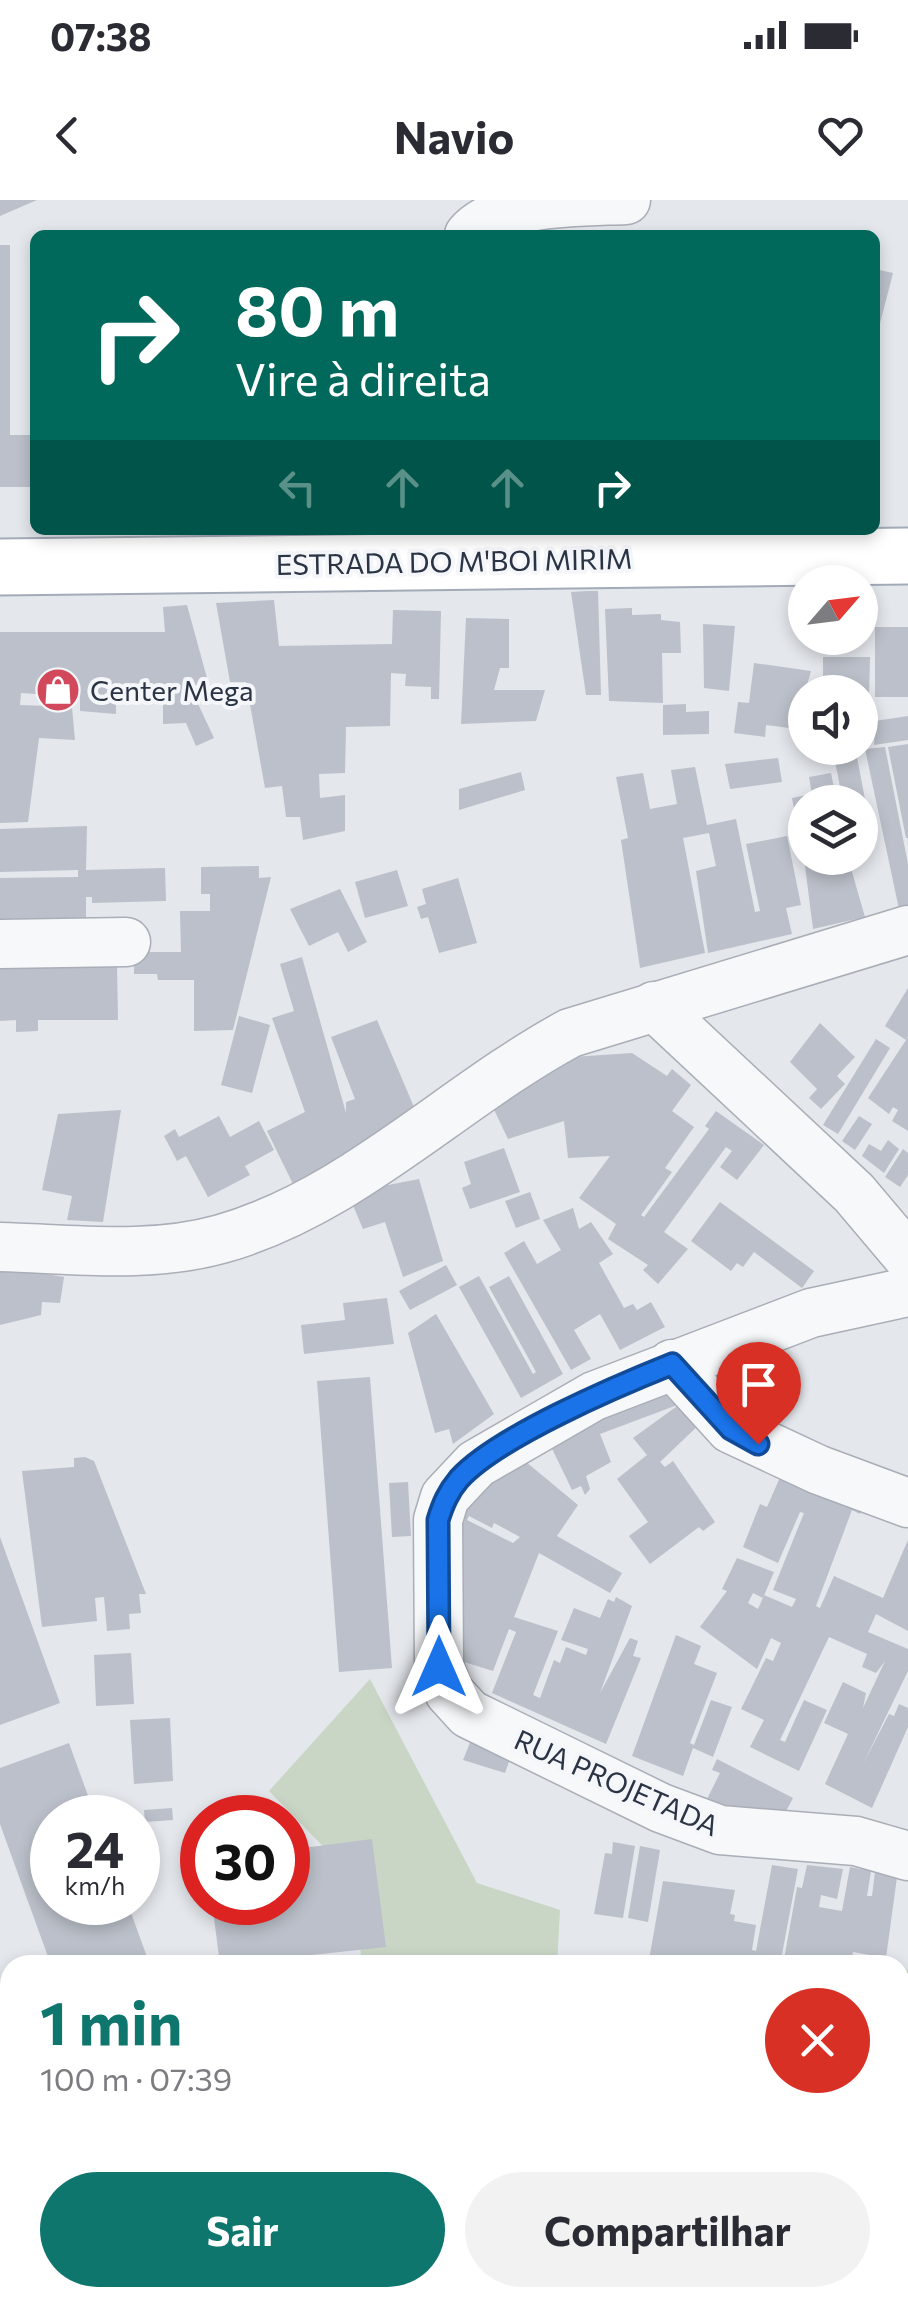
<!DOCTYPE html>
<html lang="pt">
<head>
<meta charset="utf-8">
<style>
  body { margin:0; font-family:Commissioner,sans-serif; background:#f2f2f3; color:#2b2b33; height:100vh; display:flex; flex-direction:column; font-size:38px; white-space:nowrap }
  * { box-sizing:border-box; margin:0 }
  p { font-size:32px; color:#7c7c81 }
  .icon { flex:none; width:55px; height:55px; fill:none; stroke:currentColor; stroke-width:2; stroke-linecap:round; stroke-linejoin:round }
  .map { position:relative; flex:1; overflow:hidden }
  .drawer { position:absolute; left:0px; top:1755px; width:910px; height:352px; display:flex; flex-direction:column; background:#fff; border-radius:30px 30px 0 0; box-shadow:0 5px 15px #0003 }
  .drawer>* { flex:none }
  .top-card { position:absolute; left:30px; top:30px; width:850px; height:305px; border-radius:15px; box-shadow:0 5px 15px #0003; background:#00695c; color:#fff; overflow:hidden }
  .needle { width:65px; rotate:62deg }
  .controls { position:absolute; left:788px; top:365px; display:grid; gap:20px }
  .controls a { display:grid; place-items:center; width:90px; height:90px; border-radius:50%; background:#fff; box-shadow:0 5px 15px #0003; font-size:50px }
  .speed { position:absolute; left:30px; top:1595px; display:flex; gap:20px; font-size:50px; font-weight:700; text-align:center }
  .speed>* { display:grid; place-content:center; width:130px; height:130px; border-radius:50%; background:#fff; box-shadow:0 5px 15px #0003; line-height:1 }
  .speed small { font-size:25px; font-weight:400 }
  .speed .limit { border:15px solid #d22; background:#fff; color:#111 }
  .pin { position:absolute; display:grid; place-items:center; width:85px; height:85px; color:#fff; margin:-102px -42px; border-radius:50% 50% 50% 0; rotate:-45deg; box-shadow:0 0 10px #0007 }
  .pin .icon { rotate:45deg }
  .me { position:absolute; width:110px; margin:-55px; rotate:0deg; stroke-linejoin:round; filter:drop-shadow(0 0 8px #0008) }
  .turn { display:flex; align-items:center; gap:35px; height:210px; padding:0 40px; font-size:45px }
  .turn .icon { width:130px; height:130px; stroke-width:2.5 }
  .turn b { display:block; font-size:70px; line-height:85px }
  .lanes { display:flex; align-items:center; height:95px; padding:0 40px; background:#0003; justify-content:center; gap:50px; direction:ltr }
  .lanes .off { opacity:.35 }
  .round { display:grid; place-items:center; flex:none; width:105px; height:105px; border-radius:52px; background:#f2f2f3 }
  .headline { display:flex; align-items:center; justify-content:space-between; height:170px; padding:0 40px }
  h1 { font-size:60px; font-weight:700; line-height:75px; color:#0f766e }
  .button { display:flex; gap:20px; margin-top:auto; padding:20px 40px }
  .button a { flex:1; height:115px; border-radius:60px; background:#0f766e; color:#fff; font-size:40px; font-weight:700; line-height:115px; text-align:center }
  .button a+a { background:#f2f2f3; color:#2b2b33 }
  .status { display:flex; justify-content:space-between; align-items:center; height:70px; padding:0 50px; background:#fff; direction:ltr }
  .status svg { height:28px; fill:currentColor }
  header { display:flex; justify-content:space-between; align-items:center; height:130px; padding:0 40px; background:#fff; font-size:45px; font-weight:700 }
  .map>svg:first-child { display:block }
  .green { fill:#c9d6c5 }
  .building { fill:#bbc0ca; fill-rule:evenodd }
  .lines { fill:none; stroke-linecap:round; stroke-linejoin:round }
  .minor-casing { stroke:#a9aeb7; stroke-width:51 }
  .major-casing { stroke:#a3abb8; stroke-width:59 }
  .minor { stroke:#f7f8fa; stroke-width:48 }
  .major { stroke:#fff; stroke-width:55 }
  .route-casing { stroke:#114b97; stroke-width:25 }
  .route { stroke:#1a73e8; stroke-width:18 }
  .labels { text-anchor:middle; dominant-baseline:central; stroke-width:8; stroke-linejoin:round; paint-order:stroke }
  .street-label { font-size:28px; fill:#2b3445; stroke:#f4f6f9 }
  .poi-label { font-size:28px; fill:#2b3445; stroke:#f4f6f9; text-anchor:start }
</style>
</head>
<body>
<div class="status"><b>07:38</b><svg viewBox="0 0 49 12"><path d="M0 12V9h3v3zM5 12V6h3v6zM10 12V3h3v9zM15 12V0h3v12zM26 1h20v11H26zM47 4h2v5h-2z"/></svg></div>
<header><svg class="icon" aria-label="back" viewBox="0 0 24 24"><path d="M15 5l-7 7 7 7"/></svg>Navio<svg class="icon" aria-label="heart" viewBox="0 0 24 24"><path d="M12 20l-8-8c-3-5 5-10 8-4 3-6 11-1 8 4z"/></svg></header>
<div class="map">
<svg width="908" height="2106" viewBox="0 0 908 2106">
  <rect width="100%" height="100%" fill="#e4e7ec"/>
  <!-- green -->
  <g class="green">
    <polygon points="370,1479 477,1683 560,1710 557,1765 362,1765 353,1677 269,1591"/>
    <polygon points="908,1768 908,2106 225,2106 220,2098 900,2098 900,1798"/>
  </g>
  <!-- building -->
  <g class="building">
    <polygon points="0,0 37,0 0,16"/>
    <polygon points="0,45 10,45 10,235 35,235 35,250 30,250 30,287 0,287"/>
    <polygon points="875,69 893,73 876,139 875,139"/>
    <polygon points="588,391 598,391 601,495 586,495 571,392"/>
    <polygon points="274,400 279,446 392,444 393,410 441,411 439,499 431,499 431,487 405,486 406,474 391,473 390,526 346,527 345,573 319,574 320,598 345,595 345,631 303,640 300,617 286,617 282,586 265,588 246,482 230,482 216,403"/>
    <polygon points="187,405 210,489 192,491 214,538 196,546 186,523 163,524 163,488 116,488 116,514 80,511 80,497 21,493 20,505 72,507 75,540 39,538 28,622 0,623 0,432 165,432 163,407"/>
    <polygon points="632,408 632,415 661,414 661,420 680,422 681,453 662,453 663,503 609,501 605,409"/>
    <polygon points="466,418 509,419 509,468 500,468 494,490 545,490 536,521 461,524"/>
    <polygon points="703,424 735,426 729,491 704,488"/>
    <rect x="875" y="427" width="33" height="70"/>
    <polygon points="823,457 870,457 868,536 860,536 860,492 823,492"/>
    <polygon points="754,463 811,471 805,492 805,530 766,525 765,537 734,533 738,502 749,503"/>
    <polygon points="686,504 686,512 709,511 709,534 663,535 663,505"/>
    <polygon points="908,516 908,540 874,545 875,521"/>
    <polygon points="908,544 908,638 906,638 888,547"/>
    <polygon points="885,547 908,664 908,707 899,709 865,549"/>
    <polygon points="856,552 868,615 864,616 868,633 860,634 860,602 843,602 834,556"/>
    <polygon points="778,558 782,582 730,589 725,564"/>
    <polygon points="695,567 707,625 736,619 755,712 760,711 746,644 787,636 801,705 786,708 792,734 708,753 696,671 716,666 709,633 683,638 705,753 640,768 621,640 628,638 616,577 643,573 650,609 677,604 671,570"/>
    <polygon points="521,572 525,590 459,610 459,589"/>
    <polygon points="831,573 837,602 805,602 803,655 792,598 812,594 809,577"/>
    <polygon points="87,626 86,670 165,668 166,701 92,703 92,697 86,697 86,734 0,735 0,678 78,677 78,670 0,672 0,629"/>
    <polygon points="804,658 848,658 865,717 813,729"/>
    <polygon points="259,666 259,678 271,677 233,830 194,831 194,780 158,780 157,774 134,774 134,752 181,752 180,711 210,711 210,694 201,694 201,667"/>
    <polygon points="397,670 408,706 365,718 355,682"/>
    <polygon points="458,678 477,743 439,753 428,717 421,719 417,707 426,704 422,689"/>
    <polygon points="340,689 367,742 348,752 338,732 309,746 290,709"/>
    <polygon points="302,757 346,913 346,902 355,899 331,837 377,820 414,907 361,950 293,984 267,931 305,912 272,818 294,811 280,764"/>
    <polygon points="117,765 118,820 38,820 38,831 16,832 16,820 0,821 0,767"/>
    <polygon points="908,788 908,836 906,840 885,826"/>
    <polygon points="239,816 270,825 252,893 221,885"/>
    <polygon points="820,823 855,857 837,876 845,884 821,909 809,898 817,889 790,862"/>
    <polygon points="908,837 908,931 892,921 898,910 893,907 889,914 868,898"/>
    <polygon points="876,839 890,848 838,934 823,925"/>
    <polygon points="632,853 667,876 672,869 691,885 672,911 694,927 665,968 672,972 641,1015 644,1017 709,929 705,926 716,911 764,945 737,980 720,967 732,951 726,947 664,1032 688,1049 658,1084 643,1070 648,1065 608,1039 616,1024 579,998 610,956 568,958 564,921 508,939 489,899 558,858"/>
    <polygon points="121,910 103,1022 67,1020 72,996 42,990 58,914"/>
    <polygon points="219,916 230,937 259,921 274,950 245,966 250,975 208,997 186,956 177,961 164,936 175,929 179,937"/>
    <polygon points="859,916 872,924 855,950 842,941"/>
    <polygon points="888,940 899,949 884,973 862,956 869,944 881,951"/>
    <polygon points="504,948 520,992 470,1009 462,988 471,984 464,962"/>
    <polygon points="903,949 908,953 908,975 900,987 885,977"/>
    <polygon points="419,979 443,1061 403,1077 385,1022 363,1029 352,1003 378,987"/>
    <polygon points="530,992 540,1019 516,1028 505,1001"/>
    <polygon points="720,1002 814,1071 802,1088 754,1052 743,1067 737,1063 731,1071 691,1041"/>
    <polygon points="573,1008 579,1029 591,1022 613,1054 599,1063 624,1108 633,1104 637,1110 651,1102 665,1127 620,1150 600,1114 574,1130 591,1159 571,1170 504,1053 524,1041 537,1064 561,1050 543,1020"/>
    <polygon points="446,1065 457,1085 410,1110 399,1091"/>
    <polygon points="0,1066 64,1077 60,1103 42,1102 41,1115 0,1125"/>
    <polygon points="479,1076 533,1174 536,1172 489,1087 509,1076 563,1174 521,1198 459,1087"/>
    <polygon points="387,1098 394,1144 304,1154 301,1125 345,1120 343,1103"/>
    <polygon points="436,1114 494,1214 453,1244 449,1229 435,1233 408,1133"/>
    <polygon points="370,1177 392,1468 339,1472 317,1181"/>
    <polygon points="675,1179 703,1221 660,1262 665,1267 673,1261 715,1322 703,1331 699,1327 650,1364 629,1336 648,1322 617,1279 647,1255 633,1238 680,1204 600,1234 611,1262 586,1276 590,1289 585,1295 581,1286 572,1290 544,1232"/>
    <path d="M 508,1247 L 578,1305 L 557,1336 L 622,1373 L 610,1393 L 539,1353 L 514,1417 L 558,1431 L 533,1495 L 540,1498 L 554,1460 L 560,1463 L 566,1447 L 586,1455 L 588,1449 L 561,1440 L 574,1408 L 600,1418 L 608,1399 L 614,1402 L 616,1397 L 632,1406 L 600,1493 L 630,1438 L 638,1441 L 633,1456 L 641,1458 L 606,1544 L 492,1493 L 516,1432 L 509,1429 L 493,1471 L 461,1461 L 457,1309 ZM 469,1316 L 492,1328 L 494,1323 L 520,1337 L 513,1343 L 467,1320 Z"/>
    <polygon points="85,1257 94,1261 146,1394 139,1394 141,1413 129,1414 130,1429 107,1431 104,1397 95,1398 97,1421 42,1427 22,1271 74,1267 74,1258"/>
    <polygon points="781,1275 863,1308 860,1314 852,1310 816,1406 820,1408 834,1376 883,1398 908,1340 908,1431 876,1414 868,1432 908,1449 908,1471 863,1564 889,1514 894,1516 899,1504 908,1508 908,1527 872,1608 825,1584 848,1534 824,1523 843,1482 866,1493 863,1508 885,1461 876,1473 862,1467 867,1454 829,1437 780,1540 785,1542 804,1500 827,1510 799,1571 750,1547 764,1520 741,1509 766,1458 773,1461 781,1443 771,1438 757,1469 700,1427 727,1391 722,1389 737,1358 774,1372 763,1398 753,1393 748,1403 758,1409 764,1395 792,1407 796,1399 773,1390 804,1313 800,1312 778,1363 743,1347 760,1304 767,1307"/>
    <polygon points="408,1282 411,1336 392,1337 389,1283"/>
    <polygon points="0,1337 60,1503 0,1525"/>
    <polygon points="676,1435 701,1446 694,1464 717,1473 690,1543 694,1545 711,1500 732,1507 713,1557 693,1548 683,1576 632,1556"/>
    <polygon points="131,1453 134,1504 96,1506 94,1455"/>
    <polygon points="170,1518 173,1581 134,1584 130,1520"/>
    <polygon points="473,1535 512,1553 505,1573 463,1560"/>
    <polygon points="69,1543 96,1618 52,1618 52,1702 127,1702 150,1765 51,1765 0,1624 0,1568"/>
    <polygon points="717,1559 793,1598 783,1617 749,1624 706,1601 720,1573 712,1570"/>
    <polygon points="172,1608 173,1620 145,1622 144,1610"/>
    <polygon points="372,1639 386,1747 220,1765 212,1702 288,1702 288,1650"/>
    <polygon points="613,1642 635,1646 623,1718 594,1714 605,1653 612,1654"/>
    <polygon points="640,1646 660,1650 648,1722 628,1718"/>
    <polygon points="772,1665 798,1669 780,1765 648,1765 663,1681 735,1690 730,1714 735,1715 734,1721 756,1725 752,1750 756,1751"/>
    <polygon points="807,1665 843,1669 837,1699 821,1695 819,1707 842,1711 850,1667 871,1671 867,1696 872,1696 875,1672 897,1677 886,1758 853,1752 851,1765 783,1765 797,1687 802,1688"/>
  </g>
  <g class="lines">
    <defs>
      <g id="minor">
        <path d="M 469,35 C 498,0 582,2 626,0"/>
        <polyline points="0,744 126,742"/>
        <polyline points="654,806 854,993 908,1057"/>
        <path d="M 0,1047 C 73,1049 150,1059 221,1039 C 352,1002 453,896 570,833 L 908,730"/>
        <polyline points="908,1092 811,1113 594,1196 476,1264 445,1297 438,1320 439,1467 449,1492 469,1514 661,1608 720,1630 856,1641 908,1656"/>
        <polyline points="672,1164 731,1229 819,1270 908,1303"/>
      </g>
      <polyline id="major" points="0,367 908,356"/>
    </defs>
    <!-- minor casing -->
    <use href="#minor" class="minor-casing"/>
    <!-- major casing -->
    <use href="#major" class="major-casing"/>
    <!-- minor -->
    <use href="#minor" class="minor"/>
    <!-- major -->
    <use href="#major" class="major"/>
  </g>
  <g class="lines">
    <defs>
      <path id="route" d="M 439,1467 L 438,1320 C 443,1304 448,1292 459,1279 C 497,1237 617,1186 672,1164 L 731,1229 L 758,1244"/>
    </defs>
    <!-- route casing -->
    <use href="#route" class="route-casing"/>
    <!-- route -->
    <use href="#route" class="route"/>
  </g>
  <!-- icons -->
  <defs>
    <symbol id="shop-disc" viewBox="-11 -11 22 22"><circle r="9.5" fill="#d1495b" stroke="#f4f6f9"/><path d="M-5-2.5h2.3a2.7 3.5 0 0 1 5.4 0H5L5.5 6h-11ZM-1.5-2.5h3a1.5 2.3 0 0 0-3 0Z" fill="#fff"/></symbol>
  </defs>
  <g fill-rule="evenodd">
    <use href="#shop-disc" x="33" y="465" width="50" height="50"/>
  </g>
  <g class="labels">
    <!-- street labels -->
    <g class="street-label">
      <text transform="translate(454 361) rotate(-1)">ESTRADA DO M'BOI MIRIM</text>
      <text transform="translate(617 1582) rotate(24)">RUA PROJETADA</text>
    </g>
    <!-- poi labels -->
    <g class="poi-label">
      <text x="90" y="490">Center Mega</text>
    </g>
  </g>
</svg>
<div class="controls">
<a><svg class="needle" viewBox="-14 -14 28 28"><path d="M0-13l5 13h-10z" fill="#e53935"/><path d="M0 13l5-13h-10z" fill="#7c7c81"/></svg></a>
<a><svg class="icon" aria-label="sound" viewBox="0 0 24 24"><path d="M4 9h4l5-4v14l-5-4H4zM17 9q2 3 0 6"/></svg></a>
<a><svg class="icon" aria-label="layers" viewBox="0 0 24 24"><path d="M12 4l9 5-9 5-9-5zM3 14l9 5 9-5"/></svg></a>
</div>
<div class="speed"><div>24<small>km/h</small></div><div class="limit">30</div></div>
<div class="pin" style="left:758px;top:1244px;background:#d93025"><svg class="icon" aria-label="arrive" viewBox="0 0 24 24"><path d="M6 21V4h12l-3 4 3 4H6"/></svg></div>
<svg class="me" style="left:439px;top:1467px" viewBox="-20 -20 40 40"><path d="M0-17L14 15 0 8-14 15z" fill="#1a73e8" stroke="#fff" stroke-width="4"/></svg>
<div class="top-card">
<div class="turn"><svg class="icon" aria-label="right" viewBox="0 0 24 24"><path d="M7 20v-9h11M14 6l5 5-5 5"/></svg><div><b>80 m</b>Vire à direita</div></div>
<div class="lanes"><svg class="icon off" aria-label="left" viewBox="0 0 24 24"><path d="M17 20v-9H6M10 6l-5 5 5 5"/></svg><svg class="icon off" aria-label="ahead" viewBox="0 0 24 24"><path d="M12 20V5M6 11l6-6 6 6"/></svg><svg class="icon off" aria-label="ahead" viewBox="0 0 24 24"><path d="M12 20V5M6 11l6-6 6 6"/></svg><svg class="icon" aria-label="right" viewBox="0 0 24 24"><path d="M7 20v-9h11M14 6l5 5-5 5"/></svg></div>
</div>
<section class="drawer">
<div class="headline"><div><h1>1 min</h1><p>100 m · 07:39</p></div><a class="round" style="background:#d93025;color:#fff"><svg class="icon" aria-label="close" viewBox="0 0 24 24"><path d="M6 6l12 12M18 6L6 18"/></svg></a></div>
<div class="button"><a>Sair</a><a>Compartilhar</a></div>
</section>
</div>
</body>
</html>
